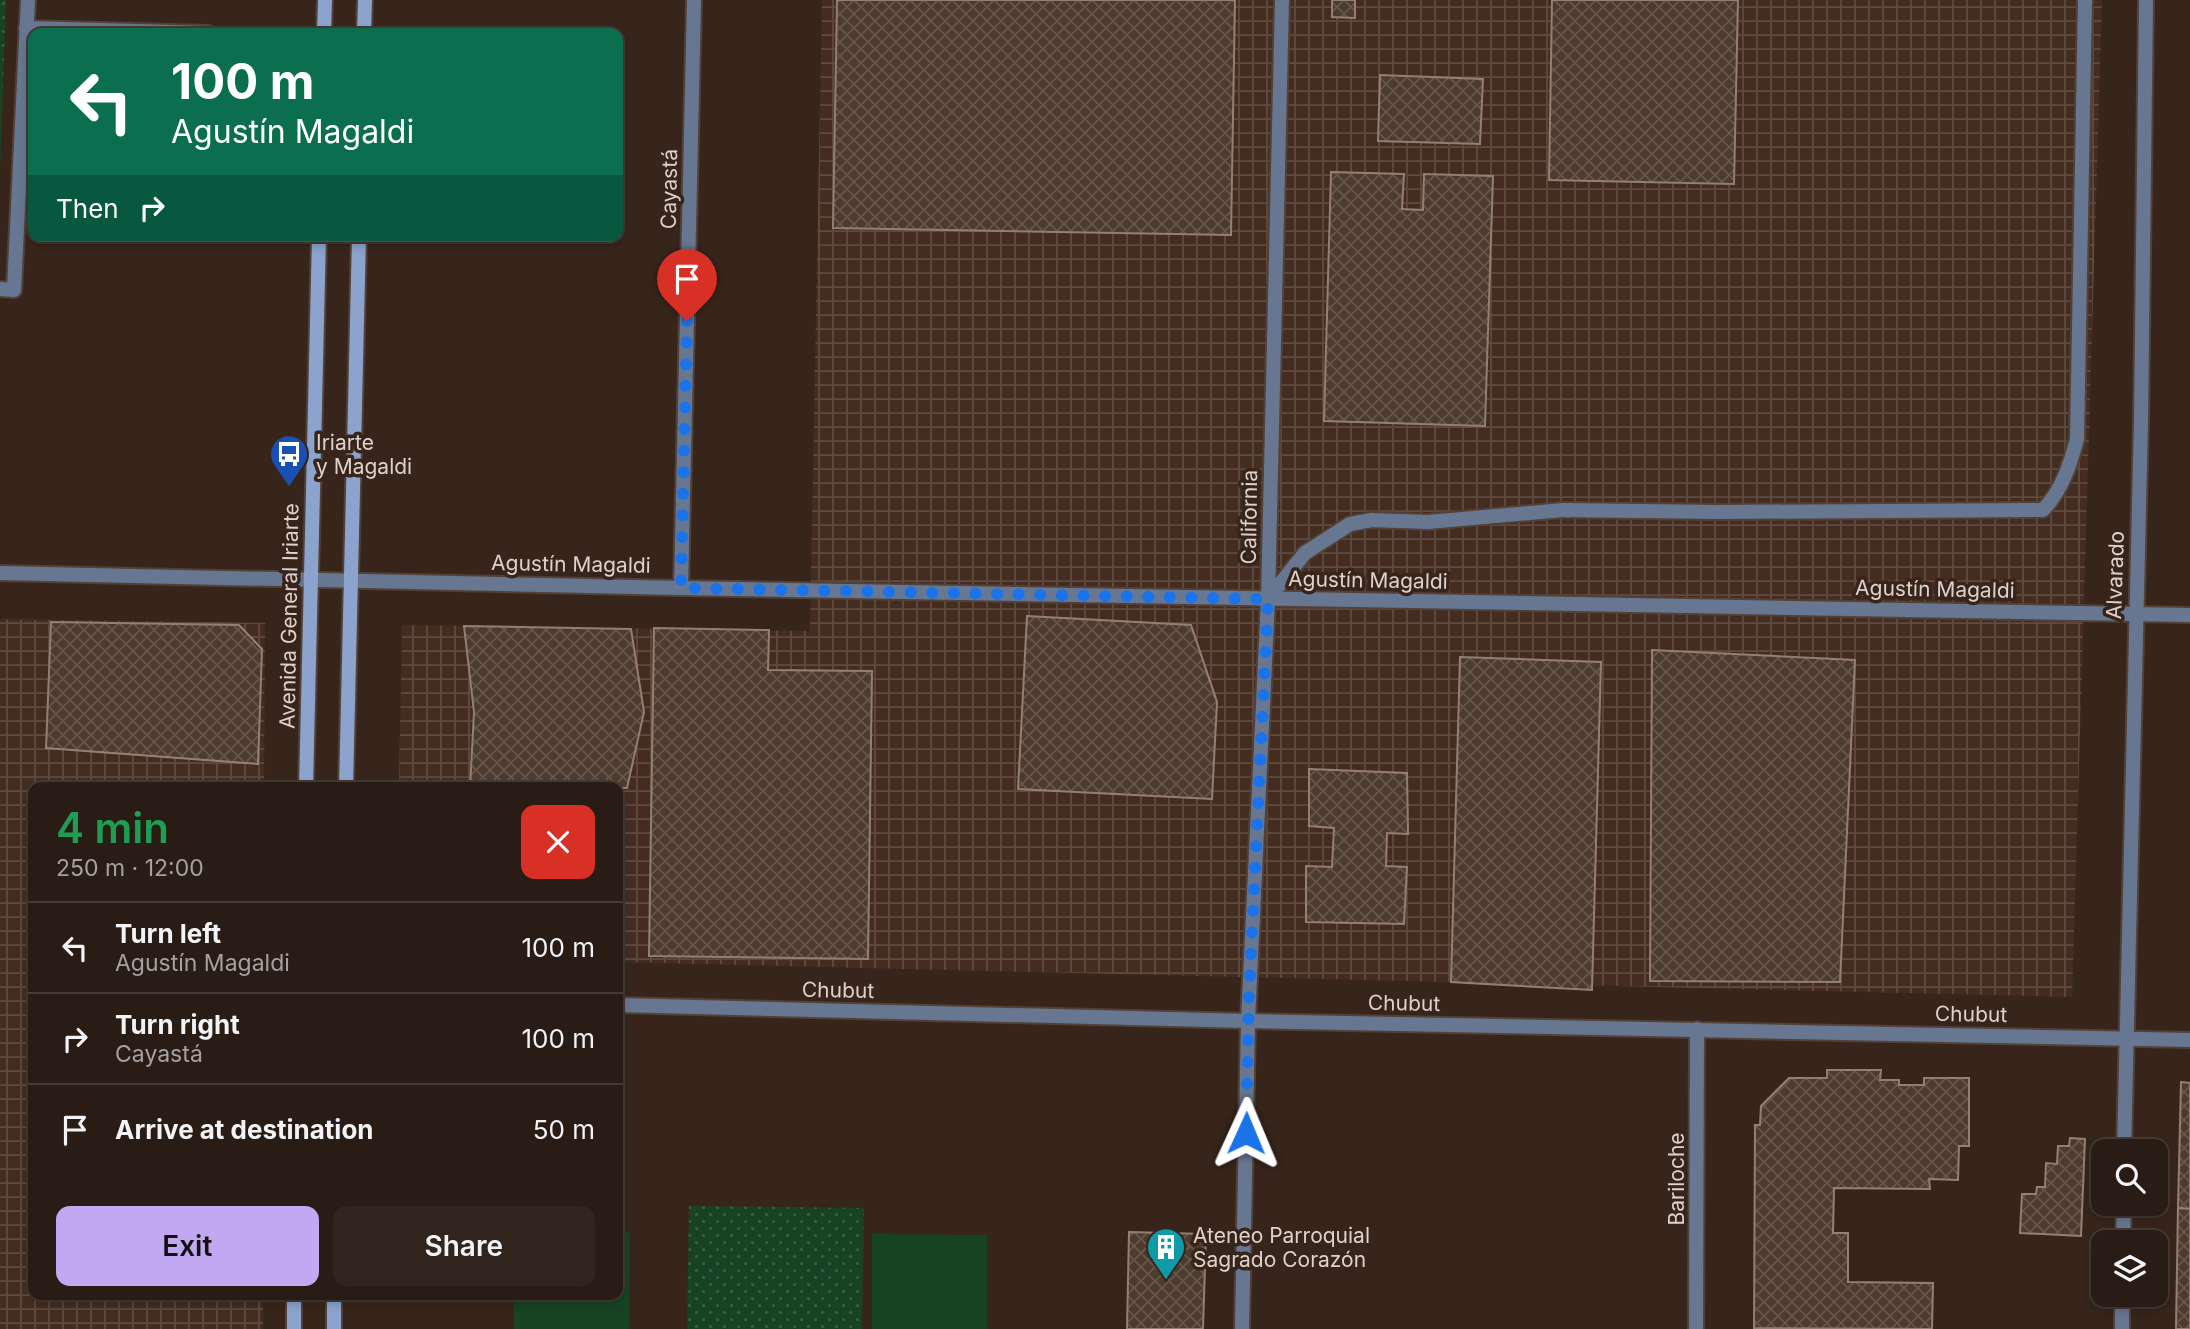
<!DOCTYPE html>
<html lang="en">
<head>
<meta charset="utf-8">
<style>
  body { margin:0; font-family:Inter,sans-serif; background:#31251d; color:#f1f3f6; height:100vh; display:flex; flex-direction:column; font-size:26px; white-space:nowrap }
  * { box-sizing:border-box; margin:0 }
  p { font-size:23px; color:#a5a1a0 }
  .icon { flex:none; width:38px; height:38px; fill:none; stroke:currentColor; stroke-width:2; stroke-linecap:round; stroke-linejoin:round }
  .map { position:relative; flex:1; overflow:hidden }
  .sheet { position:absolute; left:28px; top:782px; width:595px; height:518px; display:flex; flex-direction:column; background:#291c14; border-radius:14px; box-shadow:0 4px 10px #0003,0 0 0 2px #453a34 }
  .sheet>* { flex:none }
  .guide { position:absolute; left:28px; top:28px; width:595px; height:214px; border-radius:14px; box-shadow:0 4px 10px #0003,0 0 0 2px #453a34; background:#0b6e4f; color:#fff; overflow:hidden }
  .tools { position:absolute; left:2091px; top:1139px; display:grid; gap:14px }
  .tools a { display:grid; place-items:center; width:77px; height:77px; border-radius:14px; background:#291c14; box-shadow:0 4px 10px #0003,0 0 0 2px #453a34; font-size:35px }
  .pin { position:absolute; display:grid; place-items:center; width:60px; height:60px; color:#fff; margin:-72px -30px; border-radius:50% 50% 50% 0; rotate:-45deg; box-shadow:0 0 7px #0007 }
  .pin .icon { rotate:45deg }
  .me { position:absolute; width:77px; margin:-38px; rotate:1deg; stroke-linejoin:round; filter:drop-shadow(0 0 5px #0008) }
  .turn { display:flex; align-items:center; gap:24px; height:147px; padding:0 28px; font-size:32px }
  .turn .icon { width:91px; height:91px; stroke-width:2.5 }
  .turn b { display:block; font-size:49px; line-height:60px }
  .then { display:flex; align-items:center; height:66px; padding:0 28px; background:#0003; gap:14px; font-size:26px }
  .round { display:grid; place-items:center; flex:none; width:74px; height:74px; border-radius:14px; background:#31251d }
  .overview { display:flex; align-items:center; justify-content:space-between; height:119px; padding:0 28px }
  h1 { font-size:42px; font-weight:600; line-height:52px; color:#1e9e55 }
  .cta { display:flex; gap:14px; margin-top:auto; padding:14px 28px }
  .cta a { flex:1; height:80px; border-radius:14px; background:#c2a7f2; color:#111; font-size:28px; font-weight:600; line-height:80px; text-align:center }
  .cta a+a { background:#31251d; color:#f1f3f6 }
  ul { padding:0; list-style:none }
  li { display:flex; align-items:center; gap:21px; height:91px; padding:0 28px; border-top:2px solid #453a34 }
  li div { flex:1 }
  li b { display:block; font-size:26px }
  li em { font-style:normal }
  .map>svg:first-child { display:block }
  .industrial { fill:url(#industrial-grid) }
  .grass { fill:#174324 }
  .park { fill:url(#park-dots) }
  .building { fill:url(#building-cross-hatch); stroke:#957f73; stroke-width:2 }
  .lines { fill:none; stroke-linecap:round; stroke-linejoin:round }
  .service-casing { stroke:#524137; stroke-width:18 }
  .minor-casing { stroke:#524137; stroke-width:18 }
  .secondary-casing { stroke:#524137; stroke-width:18 }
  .service { stroke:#687791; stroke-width:14 }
  .minor { stroke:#687791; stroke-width:14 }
  .secondary { stroke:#8ba3cd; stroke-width:14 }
  .route { stroke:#1a73e8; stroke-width:12; stroke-dasharray:0 21.6 }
  .labels { text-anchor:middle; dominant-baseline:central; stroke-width:7; stroke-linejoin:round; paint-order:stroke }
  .street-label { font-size:21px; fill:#ded1cb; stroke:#37251b }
  .poi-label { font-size:21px; fill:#ded1cb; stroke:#37251b; text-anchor:start }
</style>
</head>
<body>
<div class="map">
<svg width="2190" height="1329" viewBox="0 0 2190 1329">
  <defs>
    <pattern id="industrial-grid" width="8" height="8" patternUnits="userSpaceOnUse" patternTransform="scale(1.75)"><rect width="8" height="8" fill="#442c20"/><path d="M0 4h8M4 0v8" fill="none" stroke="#5f4a3f"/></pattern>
    <pattern id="park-dots" width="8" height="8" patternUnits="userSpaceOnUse" patternTransform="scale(1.75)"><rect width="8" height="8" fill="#174324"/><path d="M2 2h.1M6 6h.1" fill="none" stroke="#385d42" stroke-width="1.8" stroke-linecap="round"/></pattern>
    <pattern id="building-cross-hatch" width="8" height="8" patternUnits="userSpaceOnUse" patternTransform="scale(1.75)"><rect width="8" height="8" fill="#4e3b30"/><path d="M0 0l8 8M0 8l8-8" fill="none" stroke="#67564d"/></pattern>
  </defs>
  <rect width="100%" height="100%" fill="#37251b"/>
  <!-- industrial -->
  <g class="industrial">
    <polygon points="822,0 2102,0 2072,997 618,962 618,788 399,788 402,625 810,631"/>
    <polygon points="0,619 265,623 264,787 33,788 33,1295 263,1295 263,1329 0,1329"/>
  </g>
  <!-- grass -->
  <g class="grass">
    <polygon points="618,1232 630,1232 629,1329 514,1329 514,1295 618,1295"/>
    <polygon points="872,1234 987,1235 987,1329 872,1329"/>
  </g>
  <!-- park -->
  <g class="park">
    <polygon points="0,0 6,0 0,169"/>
    <polygon points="689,1206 864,1208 862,1329 687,1329"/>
  </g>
  <!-- building -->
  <g class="building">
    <polygon points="837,0 1235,0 1231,235 833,228"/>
    <polygon points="1332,0 1355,0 1355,18 1332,17"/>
    <polygon points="1552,0 1738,0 1734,184 1549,180"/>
    <polygon points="1380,75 1483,79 1480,144 1378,141"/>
    <polygon points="1331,172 1404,174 1402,209 1423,210 1424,174 1493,176 1485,426 1324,421"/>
    <polygon points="1027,616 1191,625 1217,702 1212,799 1018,789"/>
    <polygon points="51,622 239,625 262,649 258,764 46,748"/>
    <polygon points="464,626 631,629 644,712 627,788 470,788 474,712"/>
    <polygon points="654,628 769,630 768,670 872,671 868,959 649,956"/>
    <polygon points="1652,650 1855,660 1840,982 1650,981"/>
    <polygon points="1460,657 1601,662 1592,990 1451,982"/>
    <polygon points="1309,769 1407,773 1408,834 1387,833 1386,866 1407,867 1404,924 1306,922 1306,866 1332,867 1334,828 1309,826"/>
    <polygon points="1827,1070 1881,1070 1880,1080 1899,1080 1899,1085 1924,1085 1924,1078 1969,1078 1969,1146 1959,1146 1958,1180 1929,1179 1930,1189 1834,1188 1833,1233 1848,1233 1848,1282 1933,1283 1932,1329 1754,1328 1755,1125 1760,1125 1761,1106 1789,1078 1827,1078"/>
    <polygon points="2181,1082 2190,1083 2190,1209 2178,1208"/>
    <polygon points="2070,1138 2085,1139 2081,1236 2020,1233 2022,1194 2036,1194 2037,1187 2045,1187 2046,1163 2057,1164 2058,1146 2069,1146"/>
    <polygon points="2178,1208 2190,1209 2190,1329 2176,1329"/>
    <polygon points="1129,1232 1206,1234 1203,1329 1127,1329"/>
  </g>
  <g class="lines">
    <defs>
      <path id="service" d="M 1268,599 L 1305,553 L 1350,524 L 1372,520 L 1428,522 L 1563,510 L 1718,512 L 2043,510 C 2062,490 2070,465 2077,439 L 2085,0"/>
      <g id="minor">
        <polyline points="26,28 208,33"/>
        <polyline points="0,289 14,290 28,0"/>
        <polyline points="0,573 681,588 2190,615"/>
        <polyline points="681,588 694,0"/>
        <polyline points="618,1005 1248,1021 2190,1040"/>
        <polyline points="2124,1152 2141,421 2146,0"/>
        <polyline points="2123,1242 2124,1204"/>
        <polyline points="1242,1329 1248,1021 1268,599 1282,0"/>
        <polyline points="1696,1329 1697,1029"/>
        <polyline points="2122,1329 2122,1295"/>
      </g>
      <g id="secondary">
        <polyline points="324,33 325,0"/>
        <polyline points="364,33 365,0"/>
        <polyline points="306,788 319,236"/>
        <polyline points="346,788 359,236"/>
        <polyline points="294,1329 294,1295"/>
        <polyline points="334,1329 334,1295"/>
      </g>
    </defs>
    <!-- service casing -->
    <use href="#service" class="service-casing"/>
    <!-- minor casing -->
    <use href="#minor" class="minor-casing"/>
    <!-- secondary casing -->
    <use href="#secondary" class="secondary-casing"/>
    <!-- service -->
    <use href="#service" class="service"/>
    <!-- minor -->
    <use href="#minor" class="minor"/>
    <!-- secondary -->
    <use href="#secondary" class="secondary"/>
  </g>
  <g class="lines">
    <!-- route -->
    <polyline class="route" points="687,321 681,588 1268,599 1249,995 1246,1133"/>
  </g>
  <!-- icons -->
  <defs>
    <symbol id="bus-pin" viewBox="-11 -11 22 30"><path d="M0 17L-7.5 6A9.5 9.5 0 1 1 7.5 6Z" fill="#1a4fb4" stroke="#37251b"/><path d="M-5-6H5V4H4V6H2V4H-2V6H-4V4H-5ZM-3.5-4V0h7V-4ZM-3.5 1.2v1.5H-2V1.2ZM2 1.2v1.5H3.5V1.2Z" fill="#fff"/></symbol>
    <symbol id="building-pin" viewBox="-11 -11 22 30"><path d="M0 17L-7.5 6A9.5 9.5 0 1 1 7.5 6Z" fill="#0f9aa8" stroke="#37251b"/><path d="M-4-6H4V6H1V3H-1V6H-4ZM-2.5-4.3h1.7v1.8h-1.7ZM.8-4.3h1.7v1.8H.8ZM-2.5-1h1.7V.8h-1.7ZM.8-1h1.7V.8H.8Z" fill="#fff"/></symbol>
  </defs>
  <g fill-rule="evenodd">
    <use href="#bus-pin" x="267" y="432" width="44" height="60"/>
    <use href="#building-pin" x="1144" y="1225" width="44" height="60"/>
  </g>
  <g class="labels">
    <!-- street labels -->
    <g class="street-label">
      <text transform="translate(669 189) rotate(-89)">Cayastá</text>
      <text transform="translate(1249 517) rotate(-89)">California</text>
      <text transform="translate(571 564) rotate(1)">Agustín Magaldi</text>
      <text transform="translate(2115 575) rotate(-88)">Alvarado</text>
      <text transform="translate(1368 580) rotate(1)">Agustín Magaldi</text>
      <text transform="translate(1935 589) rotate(1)">Agustín Magaldi</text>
      <text transform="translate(289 616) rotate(-89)">Avenida General Iriarte</text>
      <text transform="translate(838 990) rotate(1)">Chubut</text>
      <text transform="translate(1404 1003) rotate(1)">Chubut</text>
      <text transform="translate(1971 1014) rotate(1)">Chubut</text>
      <text transform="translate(1676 1179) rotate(-90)">Bariloche</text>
    </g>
    <!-- poi labels -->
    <g class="poi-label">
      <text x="316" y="442">Iriarte<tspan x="316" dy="24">y Magaldi</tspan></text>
      <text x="1193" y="1235">Ateneo Parroquial<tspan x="1193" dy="24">Sagrado Corazón</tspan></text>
    </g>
  </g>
</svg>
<div class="tools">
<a><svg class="icon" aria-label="search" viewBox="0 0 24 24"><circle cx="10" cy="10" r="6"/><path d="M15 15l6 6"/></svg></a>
<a><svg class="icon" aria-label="layers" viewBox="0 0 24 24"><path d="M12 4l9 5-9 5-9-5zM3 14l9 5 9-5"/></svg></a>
</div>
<div class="pin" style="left:687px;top:321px;background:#d93025"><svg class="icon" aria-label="arrive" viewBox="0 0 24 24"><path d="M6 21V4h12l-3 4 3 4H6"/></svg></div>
<svg class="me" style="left:1246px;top:1133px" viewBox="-20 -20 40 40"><path d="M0-17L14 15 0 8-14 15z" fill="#1a73e8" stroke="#fff" stroke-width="4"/></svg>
<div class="guide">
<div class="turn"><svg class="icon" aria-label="left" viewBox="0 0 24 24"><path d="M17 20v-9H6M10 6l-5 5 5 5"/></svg><div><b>100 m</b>Agustín Magaldi</div></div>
<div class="then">Then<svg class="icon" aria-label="right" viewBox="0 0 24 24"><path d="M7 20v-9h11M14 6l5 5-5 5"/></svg></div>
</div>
<section class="sheet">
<div class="overview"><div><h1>4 min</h1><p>250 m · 12:00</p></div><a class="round" style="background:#d93025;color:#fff"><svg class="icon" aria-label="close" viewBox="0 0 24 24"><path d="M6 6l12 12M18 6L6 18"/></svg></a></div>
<ul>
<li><svg class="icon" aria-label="left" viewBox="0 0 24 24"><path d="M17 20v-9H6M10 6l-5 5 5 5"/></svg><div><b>Turn left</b><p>Agustín Magaldi</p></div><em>100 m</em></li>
<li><svg class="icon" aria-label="right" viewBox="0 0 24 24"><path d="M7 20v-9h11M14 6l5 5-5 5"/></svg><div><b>Turn right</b><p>Cayastá</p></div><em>100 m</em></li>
<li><svg class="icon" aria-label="arrive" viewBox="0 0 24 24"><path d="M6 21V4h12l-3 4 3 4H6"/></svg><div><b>Arrive at destination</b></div><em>50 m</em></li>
</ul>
<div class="cta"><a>Exit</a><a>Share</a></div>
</section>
</div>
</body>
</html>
